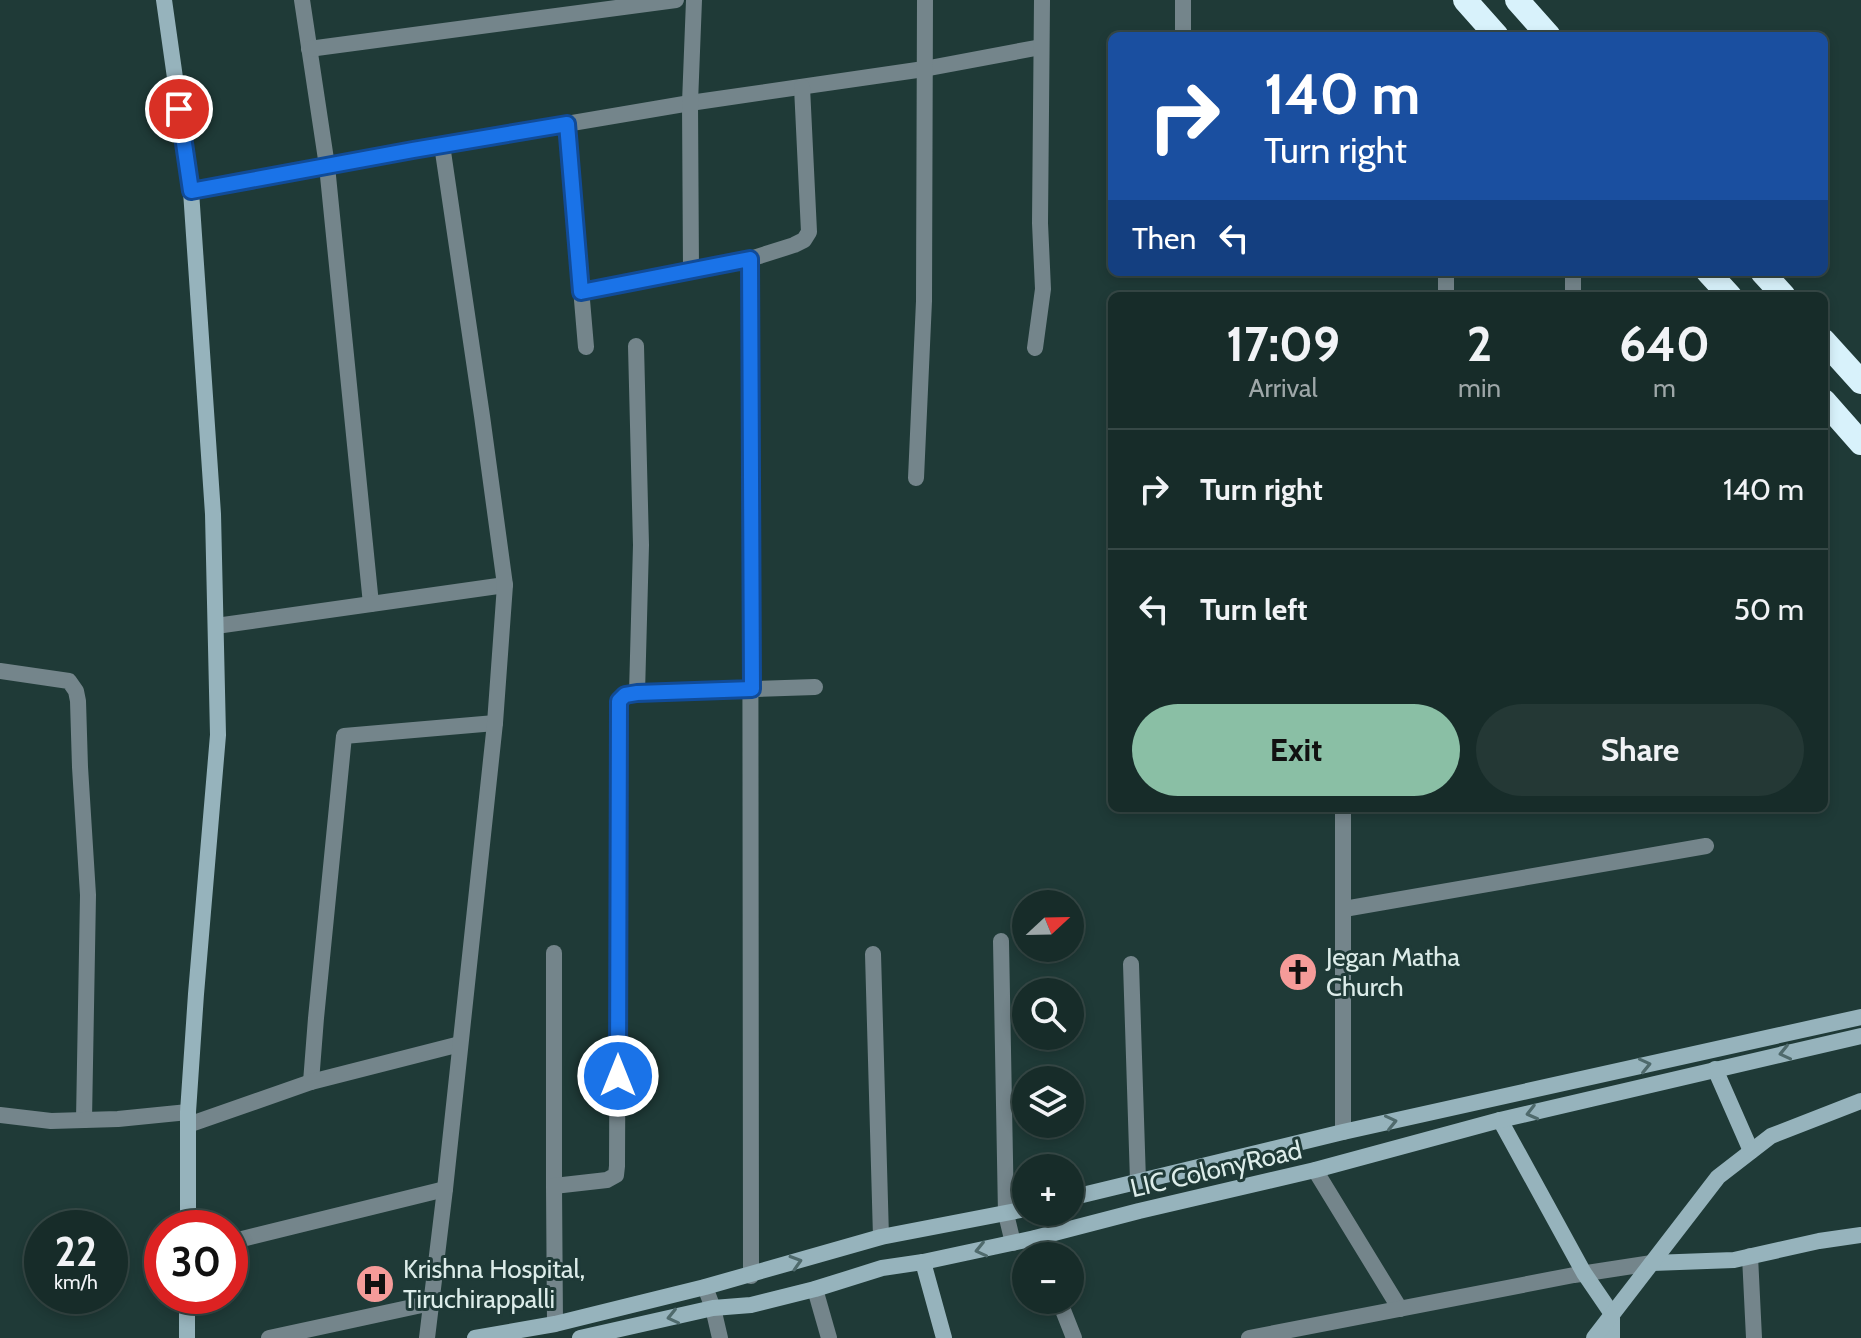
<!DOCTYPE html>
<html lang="en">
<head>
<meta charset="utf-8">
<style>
  body { margin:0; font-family:Cabin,sans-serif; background:#243835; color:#f1f3f6; height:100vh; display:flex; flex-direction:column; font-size:30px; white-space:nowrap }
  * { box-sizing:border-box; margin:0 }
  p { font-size:26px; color:#9ea7a8 }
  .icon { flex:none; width:44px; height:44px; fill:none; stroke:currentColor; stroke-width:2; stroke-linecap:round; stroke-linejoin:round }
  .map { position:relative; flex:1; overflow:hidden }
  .side { position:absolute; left:1108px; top:292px; width:720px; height:520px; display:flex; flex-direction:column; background:#172c29; border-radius:12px; box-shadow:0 4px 12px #0003,0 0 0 2px #364846 }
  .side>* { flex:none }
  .top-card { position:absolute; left:1108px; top:32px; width:720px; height:244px; border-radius:12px; box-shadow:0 4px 12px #0003,0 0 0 2px #364846; background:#1a4fa0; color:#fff; overflow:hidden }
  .needle { width:52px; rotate:68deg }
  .tools { position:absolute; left:1012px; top:890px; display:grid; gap:16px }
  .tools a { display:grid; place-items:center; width:72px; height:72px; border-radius:50%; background:#172c29; box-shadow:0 4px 12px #0003,0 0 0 2px #364846; font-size:40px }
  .speed { position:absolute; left:24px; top:1210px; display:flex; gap:16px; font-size:40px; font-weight:700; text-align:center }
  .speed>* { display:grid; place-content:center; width:104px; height:104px; border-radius:50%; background:#172c29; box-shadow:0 4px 12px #0003,0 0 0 2px #364846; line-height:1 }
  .speed small { font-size:20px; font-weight:400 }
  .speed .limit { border:12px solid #d22; background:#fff; color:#111 }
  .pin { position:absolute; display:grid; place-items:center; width:68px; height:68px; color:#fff; margin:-34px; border:4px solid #fff; border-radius:50%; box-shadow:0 2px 8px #0007 }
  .me { position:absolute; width:88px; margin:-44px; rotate:0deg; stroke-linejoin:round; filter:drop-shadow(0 0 6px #0008) }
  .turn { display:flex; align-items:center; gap:28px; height:168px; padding:0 24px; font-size:36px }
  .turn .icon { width:104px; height:104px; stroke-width:2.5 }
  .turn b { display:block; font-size:56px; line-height:68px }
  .then { display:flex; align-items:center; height:76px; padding:0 24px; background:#0003; gap:16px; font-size:30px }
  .eta { display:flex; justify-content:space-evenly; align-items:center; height:136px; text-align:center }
  .eta b { font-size:48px; font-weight:700; line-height:56px }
  .cta { display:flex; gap:16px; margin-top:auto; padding:16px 24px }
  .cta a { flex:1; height:92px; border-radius:48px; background:#8abfa5; color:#111; font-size:32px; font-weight:700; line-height:92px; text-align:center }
  .cta a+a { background:#243835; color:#f1f3f6 }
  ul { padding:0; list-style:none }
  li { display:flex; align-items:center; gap:24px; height:120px; padding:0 24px; border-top:2px solid #364846 }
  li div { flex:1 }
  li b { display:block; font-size:30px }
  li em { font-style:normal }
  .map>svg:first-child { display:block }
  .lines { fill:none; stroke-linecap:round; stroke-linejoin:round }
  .street { stroke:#74858b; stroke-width:16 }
  .secondary { stroke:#96b3bc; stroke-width:16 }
  .highway { stroke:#d8f2fb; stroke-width:24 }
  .oneway { stroke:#4f6a6c }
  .route-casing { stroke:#114b97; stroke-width:20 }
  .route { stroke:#1a73e8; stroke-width:14 }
  .labels { text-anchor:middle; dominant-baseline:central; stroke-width:6; stroke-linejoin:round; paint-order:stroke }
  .poi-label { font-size:26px; fill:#dcece9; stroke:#1f3a37; text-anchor:start }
  .street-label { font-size:26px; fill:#dcece9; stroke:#1f3a37 }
</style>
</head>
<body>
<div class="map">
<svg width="1861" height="1338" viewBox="0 0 1861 1338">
  <rect width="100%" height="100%" fill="#1f3a37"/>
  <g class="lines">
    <!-- street -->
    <g class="street">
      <polyline points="302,0 327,166 371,604"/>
      <polyline points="1183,36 1183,0"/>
      <polyline points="309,49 676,0"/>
      <polyline points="567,124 586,347"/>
      <polyline points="191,191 413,150 690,103 924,69 1041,47"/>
      <polyline points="750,259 751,1276"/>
      <polyline points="691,271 690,103 694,0"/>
      <polyline points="1446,272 1446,296"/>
      <polyline points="1573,272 1573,296"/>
      <polyline points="581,292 750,259 794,245 804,240 809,232 802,87"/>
      <polyline points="636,346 641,545 637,693"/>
      <polyline points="1035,348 1043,289 1040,223 1042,0"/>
      <polyline points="916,478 924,301 925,0"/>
      <polyline points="216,626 505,585"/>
      <polyline points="0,671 69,681 76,691 78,701 80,767 88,895 84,1120"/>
      <polyline points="1344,909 1706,846"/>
      <polyline points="1001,941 1006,1214 1013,1243"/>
      <polyline points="873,954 881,1237"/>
      <polyline points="1131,964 1138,1181"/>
      <polyline points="311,1082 316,1018 344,736 495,723"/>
      <polyline points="0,1115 51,1121 118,1119 188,1112"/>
      <polyline points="188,1125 311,1082 460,1044"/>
      <polyline points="1343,1132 1343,808"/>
      <polyline points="1315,1170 1400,1309"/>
      <polyline points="554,1186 554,953"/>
      <polyline points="1035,1238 1042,1256"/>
      <polyline points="230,1242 445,1189"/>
      <polyline points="1750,1256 1754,1338"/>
      <polyline points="705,1287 713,1308 720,1338"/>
      <polyline points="815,1289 829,1338"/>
      <polyline points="1059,1300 1074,1338"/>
      <polyline points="555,1324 554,1186 607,1180 616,1175 617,1166 619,701 625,695 637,693 815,687"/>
      <polyline points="269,1338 431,1303"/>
      <polyline points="427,1338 445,1189 495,723 505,585 482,416 442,145"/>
      <polyline points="1249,1338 1574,1275 1652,1263"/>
    </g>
    <!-- secondary -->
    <g class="secondary">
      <polyline points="164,0 191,191 213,514 218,735 196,994 188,1112 188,1228"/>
      <polyline points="1715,1069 1751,1151"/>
      <polyline points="1500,1120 1584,1273 1612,1314 1612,1338"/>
      <polyline points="1070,1198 1343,1132 1861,1017"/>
      <polyline points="923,1262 944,1338"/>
      <polyline points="1652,1263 1734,1260 1819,1241 1861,1235"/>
      <polyline points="187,1338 187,1296"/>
      <polyline points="475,1338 555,1324 705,1287 881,1237 1026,1209"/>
      <polyline points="580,1338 713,1308 751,1305 815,1289 882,1268 923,1262 1035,1238 1139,1211 1315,1170 1500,1120 1861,1036"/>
      <polyline points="1594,1338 1718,1177 1771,1136 1861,1101"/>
    </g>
    <!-- highway -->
    <g class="highway">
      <polyline points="1465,0 1497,36"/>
      <polyline points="1517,0 1549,36"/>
      <polyline points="1708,272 1730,296"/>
      <polyline points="1762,272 1784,296"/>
      <polyline points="1824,341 1861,382"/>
      <polyline points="1824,401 1861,443"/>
    </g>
  </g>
  <!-- one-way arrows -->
  <defs><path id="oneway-chevron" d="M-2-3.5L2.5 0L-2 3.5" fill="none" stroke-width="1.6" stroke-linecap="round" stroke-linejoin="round" transform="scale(2)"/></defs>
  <g class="oneway">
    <use href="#oneway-chevron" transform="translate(1785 1053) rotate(167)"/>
    <use href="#oneway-chevron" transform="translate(1645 1065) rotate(-13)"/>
    <use href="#oneway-chevron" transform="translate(1532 1113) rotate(166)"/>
    <use href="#oneway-chevron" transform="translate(1391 1122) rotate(-13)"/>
    <use href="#oneway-chevron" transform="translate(981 1250) rotate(167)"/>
    <use href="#oneway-chevron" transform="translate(796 1262) rotate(-17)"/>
    <use href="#oneway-chevron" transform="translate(673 1317) rotate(167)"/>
  </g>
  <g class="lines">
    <defs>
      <polyline id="route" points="179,109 191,191 413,150 567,124 581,292 750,259 752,689 637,693 625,695 619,701 618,1076"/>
    </defs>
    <!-- route casing -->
    <use href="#route" class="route-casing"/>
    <!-- route -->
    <use href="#route" class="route"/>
  </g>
  <!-- icons -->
  <defs>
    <symbol id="church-disc" viewBox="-11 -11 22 22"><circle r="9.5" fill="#f59b99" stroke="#1f3a37"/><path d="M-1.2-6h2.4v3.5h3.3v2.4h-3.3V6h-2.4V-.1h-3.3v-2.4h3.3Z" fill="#111"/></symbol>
    <symbol id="hospital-disc" viewBox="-11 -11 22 22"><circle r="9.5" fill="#f59b99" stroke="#1f3a37"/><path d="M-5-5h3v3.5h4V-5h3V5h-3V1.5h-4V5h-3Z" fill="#111"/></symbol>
  </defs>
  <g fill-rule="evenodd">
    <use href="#church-disc" x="1276" y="950" width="44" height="44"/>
    <use href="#hospital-disc" x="353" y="1262" width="44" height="44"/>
  </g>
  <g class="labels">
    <!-- poi labels -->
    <g class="poi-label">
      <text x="1326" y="957">Jegan Matha<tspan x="1326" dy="30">Church</tspan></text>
      <text x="403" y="1269">Krishna Hospital,<tspan x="403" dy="30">Tiruchirappalli</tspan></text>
    </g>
    <!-- street labels -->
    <g class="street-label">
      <text transform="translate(1216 1169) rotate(-13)">LIC ColonyRoad</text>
    </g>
  </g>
</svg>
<div class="tools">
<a><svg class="needle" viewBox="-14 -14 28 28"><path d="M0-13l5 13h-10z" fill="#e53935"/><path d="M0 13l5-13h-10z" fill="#9ea7a8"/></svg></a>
<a><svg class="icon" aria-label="search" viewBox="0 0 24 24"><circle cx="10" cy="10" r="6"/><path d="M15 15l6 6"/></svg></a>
<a><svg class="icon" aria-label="layers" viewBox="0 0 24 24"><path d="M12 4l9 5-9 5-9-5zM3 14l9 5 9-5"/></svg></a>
<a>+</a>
<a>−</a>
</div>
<div class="speed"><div>22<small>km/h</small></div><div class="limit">30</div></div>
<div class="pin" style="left:179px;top:109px;background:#d93025"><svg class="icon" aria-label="arrive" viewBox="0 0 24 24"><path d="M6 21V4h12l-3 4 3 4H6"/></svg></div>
<svg class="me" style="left:618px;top:1076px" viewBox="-20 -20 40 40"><circle r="17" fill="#1a73e8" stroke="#fff" stroke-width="3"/><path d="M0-11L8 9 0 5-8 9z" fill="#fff"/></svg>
<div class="top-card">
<div class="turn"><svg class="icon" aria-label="right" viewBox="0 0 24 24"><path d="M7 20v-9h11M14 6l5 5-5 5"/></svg><div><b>140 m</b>Turn right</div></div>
<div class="then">Then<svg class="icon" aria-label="left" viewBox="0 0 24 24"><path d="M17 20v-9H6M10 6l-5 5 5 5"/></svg></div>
</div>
<section class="side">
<div class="eta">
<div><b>17:09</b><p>Arrival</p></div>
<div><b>2</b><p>min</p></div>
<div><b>640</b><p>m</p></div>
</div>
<ul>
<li><svg class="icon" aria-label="right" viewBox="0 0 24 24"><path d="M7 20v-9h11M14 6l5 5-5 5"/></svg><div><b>Turn right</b></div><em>140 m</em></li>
<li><svg class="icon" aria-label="left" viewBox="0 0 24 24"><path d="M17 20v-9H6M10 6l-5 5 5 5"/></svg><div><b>Turn left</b></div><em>50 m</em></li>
</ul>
<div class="cta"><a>Exit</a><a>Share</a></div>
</section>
</div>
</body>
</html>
